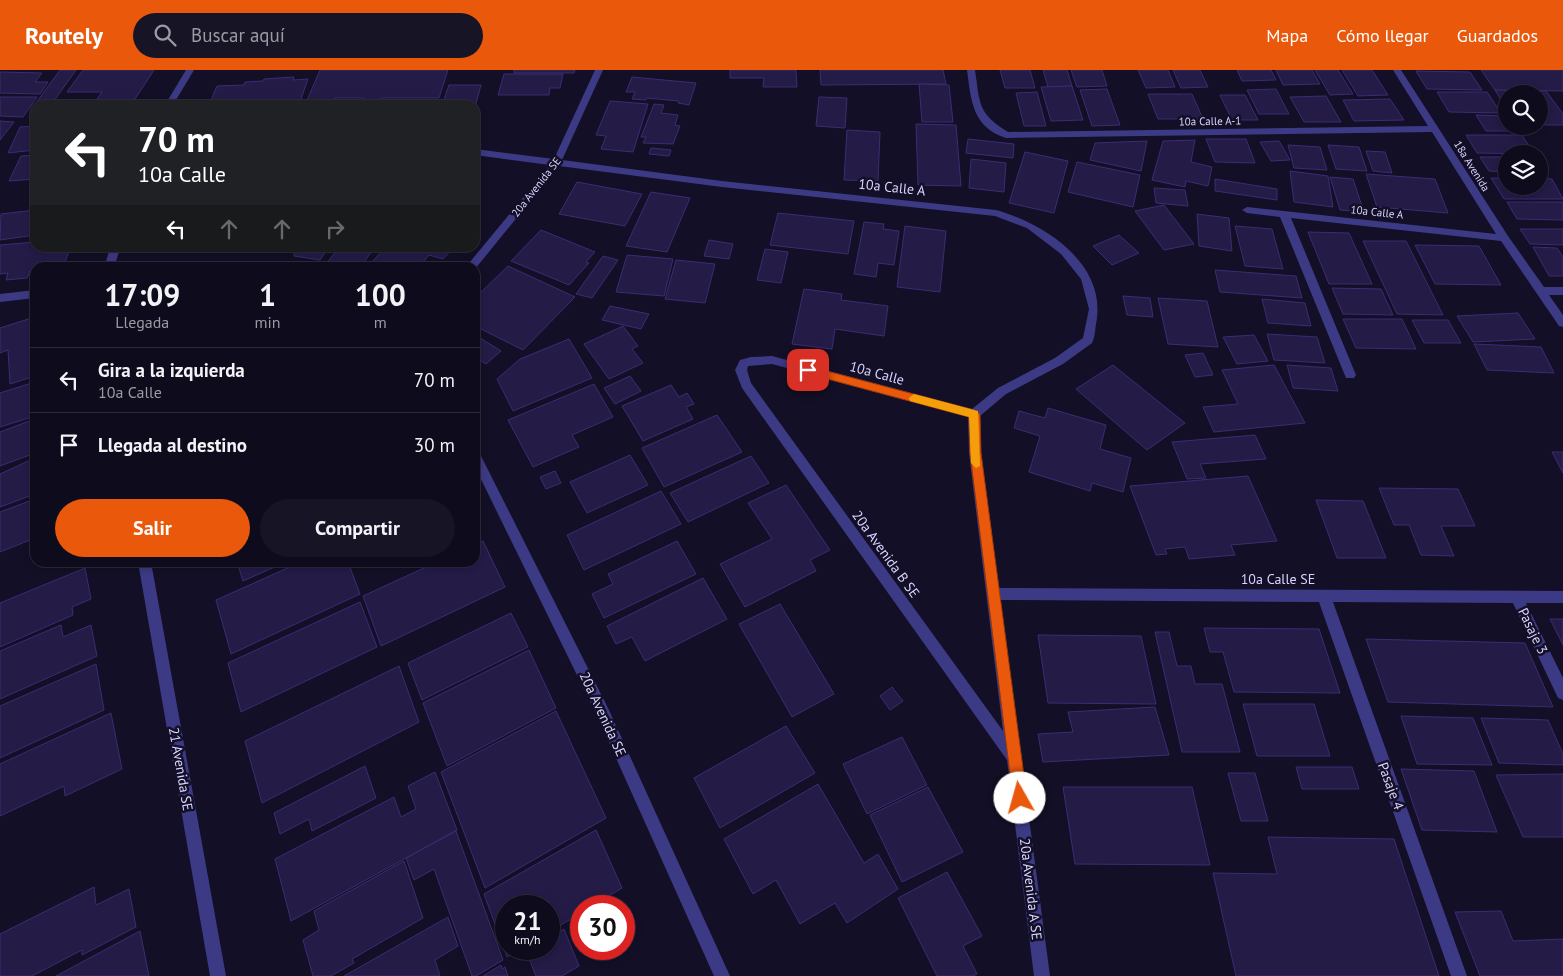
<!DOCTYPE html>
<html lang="es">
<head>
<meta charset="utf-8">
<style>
  body { margin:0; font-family:"PT Sans",sans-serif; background:#171425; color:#f1f3f6; height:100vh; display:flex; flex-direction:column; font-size:19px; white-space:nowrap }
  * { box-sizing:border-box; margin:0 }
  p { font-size:16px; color:#9b9ba3 }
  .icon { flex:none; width:28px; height:28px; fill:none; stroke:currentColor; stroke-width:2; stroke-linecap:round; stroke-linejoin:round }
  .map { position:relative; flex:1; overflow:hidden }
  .side { position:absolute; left:30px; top:192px; width:450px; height:305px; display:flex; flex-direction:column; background:#0e0b1c; border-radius:15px; box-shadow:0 2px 8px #0003,0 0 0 1px #2e2b3b }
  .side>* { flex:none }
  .top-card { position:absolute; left:30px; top:30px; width:450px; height:152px; border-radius:15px; box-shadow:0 2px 8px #0003,0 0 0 1px #2e2b3b; background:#202124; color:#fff; overflow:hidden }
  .fabs { position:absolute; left:1498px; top:15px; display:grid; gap:10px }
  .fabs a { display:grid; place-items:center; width:50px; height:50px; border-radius:50%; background:#0e0b1c; box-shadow:0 2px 8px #0003,0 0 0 1px #2e2b3b; font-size:25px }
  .speed { position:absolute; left:495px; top:825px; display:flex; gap:10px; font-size:25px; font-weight:700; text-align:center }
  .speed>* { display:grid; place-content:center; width:65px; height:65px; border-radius:50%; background:#0e0b1c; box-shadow:0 2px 8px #0003,0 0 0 1px #2e2b3b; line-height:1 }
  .speed small { font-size:12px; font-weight:400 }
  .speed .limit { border:8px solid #d22; background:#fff; color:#111 }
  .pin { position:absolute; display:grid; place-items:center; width:42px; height:42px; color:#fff; margin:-21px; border-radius:10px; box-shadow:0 2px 8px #0006 }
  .me { position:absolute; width:55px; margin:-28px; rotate:353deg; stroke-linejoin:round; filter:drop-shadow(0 0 4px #0008) }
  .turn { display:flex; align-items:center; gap:18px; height:105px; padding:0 25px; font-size:22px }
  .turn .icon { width:65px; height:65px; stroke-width:2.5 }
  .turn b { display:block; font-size:35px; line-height:42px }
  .lanes { display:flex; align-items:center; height:48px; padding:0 25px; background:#0003; justify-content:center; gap:25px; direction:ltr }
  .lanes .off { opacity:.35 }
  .eta { display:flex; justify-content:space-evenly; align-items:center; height:85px; text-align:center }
  .eta b { font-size:30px; font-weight:700; line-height:35px }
  .primary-button { display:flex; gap:10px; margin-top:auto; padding:10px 25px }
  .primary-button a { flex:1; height:58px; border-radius:30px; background:#ea580c; color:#fff; font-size:20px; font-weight:700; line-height:58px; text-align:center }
  .primary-button a+a { background:#171425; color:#f1f3f6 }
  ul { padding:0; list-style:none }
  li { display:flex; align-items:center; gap:15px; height:65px; padding:0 25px; border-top:1px solid #2e2b3b }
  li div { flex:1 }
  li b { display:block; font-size:19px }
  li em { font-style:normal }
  header { display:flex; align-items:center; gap:30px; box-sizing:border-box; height:70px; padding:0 25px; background:#ea580c; color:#fff }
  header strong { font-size:24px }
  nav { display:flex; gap:28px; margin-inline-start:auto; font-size:18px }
  .search { width:350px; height:45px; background:#171425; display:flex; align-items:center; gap:12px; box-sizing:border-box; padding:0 18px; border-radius:28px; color:#9b9ba3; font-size:19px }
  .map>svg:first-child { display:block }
  .building { fill:#241b47; stroke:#3b2d73 }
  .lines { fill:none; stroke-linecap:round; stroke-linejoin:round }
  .minor { fill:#3d3a85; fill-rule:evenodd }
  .route { fill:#ea580c; stroke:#983908 }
  .slow { fill:#f59e0b }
  .labels { text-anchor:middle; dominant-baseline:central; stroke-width:5; stroke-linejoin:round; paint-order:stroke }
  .far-street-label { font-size:11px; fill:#d9d4ff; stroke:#130f26 }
  .street-label { font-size:14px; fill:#d9d4ff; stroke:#130f26 }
</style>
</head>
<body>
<header>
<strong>Routely</strong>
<div class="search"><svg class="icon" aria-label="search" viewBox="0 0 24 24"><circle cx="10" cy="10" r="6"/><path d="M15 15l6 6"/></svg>Buscar aquí</div>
<nav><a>Mapa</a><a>Cómo llegar</a><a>Guardados</a></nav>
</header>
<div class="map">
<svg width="1563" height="906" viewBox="0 0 1563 906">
  <rect width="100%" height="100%" fill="#130f26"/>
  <!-- building -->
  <g class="building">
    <polygon points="60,0 76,0 51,35 35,35 35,41 30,41"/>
    <polygon points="83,0 154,0 131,35 93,35 102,22 67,22"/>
    <polygon points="320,0 448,0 439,28 381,28 379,34 361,34 364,28 335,28 334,31 343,31 342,35 305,35"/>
    <polygon points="514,0 575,0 574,3 514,3"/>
    <polygon points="730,0 796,0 797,17 763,17 764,8 730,8"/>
    <polygon points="820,0 943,0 946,14 821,15"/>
    <polygon points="1000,0 1030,0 1035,18 1005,18"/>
    <polygon points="1043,0 1067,0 1072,16 1048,17"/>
    <polygon points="1071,0 1102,0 1107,16 1077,17"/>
    <polygon points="1138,0 1168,0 1175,17 1146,18"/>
    <polygon points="1173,0 1200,0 1208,17 1181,18"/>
    <polygon points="1237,0 1271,0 1276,10 1242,11"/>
    <polygon points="1276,0 1312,0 1320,14 1283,15"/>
    <polygon points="1315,0 1338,0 1353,24 1330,25"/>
    <polygon points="1342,0 1372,0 1388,25 1358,26"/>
    <polygon points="1481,0 1563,0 1563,21 1495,20"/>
    <polygon points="1416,1 1470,2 1482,20 1427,19"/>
    <polygon points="0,2 42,3 35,12 48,12 40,24 0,23"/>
    <polygon points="504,4 563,4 560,18 550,18 549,25 498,25"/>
    <polygon points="294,7 293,10 308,9 299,35 209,35 217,16 244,15 245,12 263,11 264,9"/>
    <polygon points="632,7 696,13 689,35 678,33 679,31 647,28 646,30 632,29 635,22 626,22"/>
    <polygon points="919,14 949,15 953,52 922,52"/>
    <polygon points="449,15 481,15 475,37 475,35 442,35"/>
    <polygon points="1072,16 1083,50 1051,51 1041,17"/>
    <polygon points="1107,19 1120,55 1092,56 1080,20"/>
    <polygon points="1276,19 1289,44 1259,44 1247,20"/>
    <polygon points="1495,20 1546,21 1563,44 1563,55 1539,55 1539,24 1506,24 1506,38"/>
    <polygon points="1037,22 1046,56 1024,56 1016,23"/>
    <polygon points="1437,22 1487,22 1501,43 1449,42"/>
    <polygon points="1148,24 1192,24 1203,49 1158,49"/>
    <polygon points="1220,25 1245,25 1258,50 1232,50"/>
    <polygon points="1326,26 1341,52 1304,52 1290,27"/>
    <polygon points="0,27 37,27 23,47 0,46"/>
    <polygon points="819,27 847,28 845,58 816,56"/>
    <polygon points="1390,29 1404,50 1354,51 1343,30"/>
    <polygon points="610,31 648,34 633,82 601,79 606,66 596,65"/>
    <polygon points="654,34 664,35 661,43 678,45 675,55 680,56 673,74 643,73 646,67 641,67"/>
    <polygon points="1476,45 1505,46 1506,56 1512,56 1516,61 1486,61"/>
    <polygon points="0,51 14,52 0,70"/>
    <polygon points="916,54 956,55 961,116 918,115"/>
    <polygon points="35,56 35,80 8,83 20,57"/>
    <polygon points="847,60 880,62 878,111 844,110"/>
    <polygon points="1466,65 1522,65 1534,84 1477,83"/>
    <polygon points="968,69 1014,74 1013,88 966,83"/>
    <polygon points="1206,69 1246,69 1255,93 1215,92"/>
    <polygon points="1195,70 1191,92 1212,97 1208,116 1186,111 1185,117 1152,110 1163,71"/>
    <polygon points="1147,71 1141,101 1090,90 1095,73"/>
    <polygon points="1279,71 1290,90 1271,91 1260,72"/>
    <polygon points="1288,75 1320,77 1327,100 1294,98"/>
    <polygon points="1328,75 1359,77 1367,101 1336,99"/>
    <polygon points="651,78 671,80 669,86 649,84"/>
    <polygon points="1366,81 1385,82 1392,103 1373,101"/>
    <polygon points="1025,82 1068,91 1054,143 1009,133"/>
    <polygon points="35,85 35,109 9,111 21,86"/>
    <polygon points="1480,87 1506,87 1506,102 1489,101"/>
    <polygon points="971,89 1006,93 1004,122 969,118"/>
    <polygon points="1077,92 1140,105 1133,137 1068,122"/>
    <polygon points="1290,101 1328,106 1333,137 1294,132"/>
    <polygon points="1366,104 1435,109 1448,143 1377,137"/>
    <polygon points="1330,107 1353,109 1364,142 1340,140"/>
    <polygon points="1491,108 1506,108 1506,116 1539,116 1539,108 1552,109 1563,129 1504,129"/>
    <polygon points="1215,109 1277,119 1277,130 1215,121"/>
    <polygon points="577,112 642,124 625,156 559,144"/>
    <polygon points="1154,118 1185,120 1188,136 1156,133"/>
    <polygon points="651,122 690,128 667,182 626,176"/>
    <polygon points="1507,132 1563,132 1563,150 1517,149"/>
    <polygon points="1164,135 1194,174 1164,180 1135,141"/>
    <polygon points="35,140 35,165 0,170 1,144"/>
    <polygon points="778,143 854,151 848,184 770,175"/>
    <polygon points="1197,144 1229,148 1232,181 1199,176"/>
    <polygon points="864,152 884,154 883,159 899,161 894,195 878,193 876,207 854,204"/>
    <polygon points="905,156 946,161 940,222 897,217"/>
    <polygon points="1235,156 1272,159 1283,199 1245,196"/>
    <polygon points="1520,159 1563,159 1563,175 1530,174"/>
    <polygon points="541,160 595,182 586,192 589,193 569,215 511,191"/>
    <polygon points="1308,162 1349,163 1372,214 1329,214"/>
    <polygon points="1119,165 1139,183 1112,195 1093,176"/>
    <polygon points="709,170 733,174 729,189 704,186"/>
    <polygon points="1363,171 1406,171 1443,245 1397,244"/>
    <polygon points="35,172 35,178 70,178 63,198 35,198 35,201 30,201 27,208 6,210 8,203 0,204 0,175"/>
    <polygon points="1415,175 1479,176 1501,215 1435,214"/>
    <polygon points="1533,177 1557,178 1563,187 1563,206 1549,206"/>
    <polygon points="295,178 328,178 320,190 294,186"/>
    <polygon points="339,178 374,178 360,198 325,195"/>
    <polygon points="385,178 453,178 443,189 429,185 418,198 368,196"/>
    <polygon points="765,179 788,182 781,213 757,210"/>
    <polygon points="627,185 673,189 664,226 616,222"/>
    <polygon points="603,186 618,190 592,228 576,224"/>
    <polygon points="676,190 715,194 705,233 665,229"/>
    <polygon points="508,196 575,227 523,280 477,257 475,228"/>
    <polygon points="1215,200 1296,206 1302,228 1220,222"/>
    <polygon points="1332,218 1381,219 1393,245 1343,244"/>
    <polygon points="804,219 842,224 841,230 888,236 884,266 835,259 832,279 792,274"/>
    <polygon points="1123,226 1150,228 1153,247 1127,245"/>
    <polygon points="1158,228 1207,231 1218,277 1168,274"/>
    <polygon points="1262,229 1305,233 1311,256 1268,253"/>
    <polygon points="610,236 649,244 641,259 602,250"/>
    <polygon points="1518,243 1535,269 1473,272 1457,246"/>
    <polygon points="35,247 35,306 10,314 8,280 0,283 0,258"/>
    <polygon points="1343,249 1402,249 1416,279 1356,278"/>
    <polygon points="1412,250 1448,250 1461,273 1424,273"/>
    <polygon points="623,256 638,276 632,279 643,293 609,309 584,274"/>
    <polygon points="1267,264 1317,267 1325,293 1274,290"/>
    <polygon points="1254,265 1268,291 1237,294 1223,267"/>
    <polygon points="480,268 501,281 486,294 475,287 475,272"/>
    <polygon points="569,269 592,308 513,341 497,309 520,289"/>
    <polygon points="1474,274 1541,277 1554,303 1487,300"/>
    <polygon points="1203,283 1213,305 1195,307 1185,285"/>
    <polygon points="1113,295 1185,353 1147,380 1076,319"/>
    <polygon points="1274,295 1305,353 1214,362 1203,337 1238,334 1222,300"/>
    <polygon points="1287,295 1331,298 1338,321 1293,318"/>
    <polygon points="630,306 641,321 615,334 604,318"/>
    <polygon points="35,312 35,346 0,357 0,323"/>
    <polygon points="594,314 613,347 572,365 579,377 533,397 508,350"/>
    <polygon points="671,315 679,327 687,323 694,334 686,337 693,349 643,371 622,336"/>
    <polygon points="1048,338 1106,355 1100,379 1131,388 1123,422 1092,413 1090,421 1029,402 1040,366 1014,358 1019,341 1045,348"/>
    <polygon points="717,345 742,382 664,417 642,378"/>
    <polygon points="35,349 35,383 0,396 0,362"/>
    <polygon points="1255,365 1266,389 1200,394 1206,408 1187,409 1172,372"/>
    <polygon points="1552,382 1563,382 1563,403"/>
    <polygon points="630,385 648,415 587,443 570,412"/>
    <polygon points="751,386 769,413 688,452 670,423"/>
    <polygon points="35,388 35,424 0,437 0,404"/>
    <polygon points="555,401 561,413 546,419 540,407"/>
    <polygon points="1248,406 1277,471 1231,475 1235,485 1189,489 1185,477 1165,479 1167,484 1156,485 1130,416"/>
    <polygon points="786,415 830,480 810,490 816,501 745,537 720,494 772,469 748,433"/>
    <polygon points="1379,418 1458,419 1475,456 1441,456 1454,486 1421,485 1409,455 1394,455"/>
    <polygon points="661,421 681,454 584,500 567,465"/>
    <polygon points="35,429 35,468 0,482 0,442"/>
    <polygon points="1316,430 1363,431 1386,488 1337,488"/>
    <polygon points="483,471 505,517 381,576 363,526 437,492 475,492 475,475"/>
    <polygon points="677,471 696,504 604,548 592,524 613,514 608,504"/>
    <polygon points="237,492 286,492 243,511"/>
    <polygon points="301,492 348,492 360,524 231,584 216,530"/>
    <polygon points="85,498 91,529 72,537 73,545 0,577 0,533"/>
    <polygon points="703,508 727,549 645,591 632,567 616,574 607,556"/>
    <polygon points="360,532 377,577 241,642 228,593"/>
    <polygon points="780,534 834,624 792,647 739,554"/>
    <polygon points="511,543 528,577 422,630 408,593"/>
    <polygon points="1550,549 1563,549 1563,575"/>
    <polygon points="61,555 63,567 91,555 97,586 0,629 0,581"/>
    <polygon points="1204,558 1319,559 1340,623 1234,622 1223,582 1210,582"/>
    <polygon points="1155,562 1169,562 1177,596 1191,596 1195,614 1222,614 1240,682 1182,682"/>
    <polygon points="1038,565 1141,566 1156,634 1048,633"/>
    <polygon points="1366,569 1525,573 1553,637 1388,632"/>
    <polygon points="529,580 556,638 447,696 423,633"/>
    <polygon points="96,594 104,640 0,688 0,636"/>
    <polygon points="399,596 419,652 262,733 245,671"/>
    <polygon points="892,617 903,631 890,640 880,626"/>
    <polygon points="1243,634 1314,634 1330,686 1257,686"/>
    <polygon points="1155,637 1169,685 1043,692 1038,664 1073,662 1068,642"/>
    <polygon points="556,641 606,748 485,818 441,702"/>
    <polygon points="111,643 122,699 65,726 64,716 0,746 0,694"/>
    <polygon points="1401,646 1473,648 1492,695 1417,694"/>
    <polygon points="1481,648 1548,650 1563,684 1563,695 1499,693"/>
    <polygon points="786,656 815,703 720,758 694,708"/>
    <polygon points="902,667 927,715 867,744 843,694"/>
    <polygon points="365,696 376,728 312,761 309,749 280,764 274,743"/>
    <polygon points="1296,697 1352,697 1359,719 1302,719"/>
    <polygon points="1401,699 1474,701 1497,762 1422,760"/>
    <polygon points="435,702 457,760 291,851 275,789 394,727 401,747 416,739 408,716"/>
    <polygon points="1228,703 1255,703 1268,751 1241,751"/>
    <polygon points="1563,704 1563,767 1523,767 1496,705"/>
    <polygon points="818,714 864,793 878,784 898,819 847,853 835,833 800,854 776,810 753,824 724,769"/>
    <polygon points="928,717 963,782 902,812 870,745"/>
    <polygon points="1063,717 1192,717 1210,795 1075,794"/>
    <polygon points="596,760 622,818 592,836 581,836 581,843 549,862 549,836 506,836 506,879 520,879 507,887 484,824"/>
    <polygon points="456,761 503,890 476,906 472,906 434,799 414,810 406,788"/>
    <polygon points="1268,767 1394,769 1439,906 1236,906 1213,803 1277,804"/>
    <polygon points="404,791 423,848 352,889 354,893 331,906 313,906 303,870 319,860 314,841"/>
    <polygon points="947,802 982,866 963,876 977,904 973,906 937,906 898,828"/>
    <polygon points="94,817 96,835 129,819 136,857 82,885 82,880 32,906 0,906 0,864"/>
    <polygon points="1501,841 1513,871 1563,869 1563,906 1480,906 1455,842"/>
    <polygon points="448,847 458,876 435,890 440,906 344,906"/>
    <polygon points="564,859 579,896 562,906 536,906 526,881 530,879 549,879 549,868"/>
    <polygon points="140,861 149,906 56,906"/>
    <polygon points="501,895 502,899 505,897 508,906 483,906"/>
  </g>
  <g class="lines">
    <!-- minor -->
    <g class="minor">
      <polygon points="186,0 194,0 173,35 165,35"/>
      <path d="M 595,0 L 603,0 L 562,90 L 722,111 L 996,140 C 1046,154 1108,195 1096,254 C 1095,260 1095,267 1092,273 L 1063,294 L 1006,324 L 980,346 L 981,383 L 999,518 L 1563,521 L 1563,533 L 1526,533 L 1563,608 L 1563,630 L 1558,628 L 1513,533 L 1333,532 L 1467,906 L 1451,906 L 1319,532 L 1000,530 L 1050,906 L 1034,906 L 1007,690 L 742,318 L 735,300 L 740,290 L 751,287 L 772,286 L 972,339 L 998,318 L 1055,288 L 1083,268 L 1089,239 L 1081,209 L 1061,184 L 1027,158 L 995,146 L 722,117 L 559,96 L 475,199 L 465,198 L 550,95 L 475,85 L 475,79 L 554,89 ZM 772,294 L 968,347 L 969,383 L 1003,661 L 751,313 L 747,300 L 748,296 Z"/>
      <path d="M 967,0 L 975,0 C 980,33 977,43 1008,62 L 1428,56 L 1393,0 L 1401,0 L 1508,166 L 1544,217 L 1563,217 L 1563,225 L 1549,225 L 1563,245 L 1563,257 L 1559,256 L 1501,171 L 1291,148 L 1356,305 L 1354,308 L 1346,308 L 1280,147 L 1247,143 L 1242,140 L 1247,137 L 1496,164 L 1432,62 L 1006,68 C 972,57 971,30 967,0 Z"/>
      <polygon points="110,178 120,178 114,198 104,198"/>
      <polygon points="35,220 35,228 0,232 0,224"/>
      <polygon points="475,380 479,382 608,638 730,906 714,906 598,648 475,397"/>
      <polygon points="138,492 151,492 226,906 210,906"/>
    </g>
  </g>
  <!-- route -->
  <polygon class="route" points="808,296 974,340 980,344 981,383 1027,728 1025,733 1020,735 1015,733 1013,728 970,383 969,347 805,303 803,300"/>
  <!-- slow -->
  <polygon class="slow" points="914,324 978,341 980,396 976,398 971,393 969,347 910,331 909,328"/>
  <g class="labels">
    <!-- far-street labels -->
    <g class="far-street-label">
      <text transform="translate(1210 51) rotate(-1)">10a Calle A-1</text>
      <text transform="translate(1472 96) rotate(58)">18a Avenida</text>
      <text transform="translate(536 117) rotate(-52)">20a Avenida SE</text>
      <text transform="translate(1377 142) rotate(6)">10a Calle A</text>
    </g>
    <!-- street labels -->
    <g class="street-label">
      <text transform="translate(892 117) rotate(6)">10a Calle A</text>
      <text transform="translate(877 303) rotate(15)">10a Calle</text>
      <text transform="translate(886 484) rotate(54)">20a Avenida B SE</text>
      <text x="1278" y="509">10a Calle SE</text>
      <text transform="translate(1533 561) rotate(64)">Pasaje 3</text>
      <text transform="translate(603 644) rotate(65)">20a Avenida SE</text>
      <text transform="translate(181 699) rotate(80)">21 Avenida SE</text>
      <text transform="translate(1391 716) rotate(70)">Pasaje 4</text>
      <text transform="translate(1031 819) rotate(83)">20a Avenida A SE</text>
    </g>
  </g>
</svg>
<div class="fabs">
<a><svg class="icon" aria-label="search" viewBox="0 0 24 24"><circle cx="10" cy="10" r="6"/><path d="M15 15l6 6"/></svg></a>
<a><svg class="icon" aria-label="layers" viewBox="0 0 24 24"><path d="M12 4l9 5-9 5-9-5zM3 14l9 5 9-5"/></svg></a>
</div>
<div class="speed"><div>21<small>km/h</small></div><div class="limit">30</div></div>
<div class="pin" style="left:808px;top:300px;background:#d93025"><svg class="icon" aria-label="arrive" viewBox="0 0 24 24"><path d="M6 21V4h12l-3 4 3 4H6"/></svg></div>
<svg class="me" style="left:1020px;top:728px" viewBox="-20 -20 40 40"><circle r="19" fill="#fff"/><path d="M0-13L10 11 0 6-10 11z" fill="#ea580c"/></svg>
<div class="top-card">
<div class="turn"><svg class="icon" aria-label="left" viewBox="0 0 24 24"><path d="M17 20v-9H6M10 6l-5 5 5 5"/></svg><div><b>70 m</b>10a Calle</div></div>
<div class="lanes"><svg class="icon" aria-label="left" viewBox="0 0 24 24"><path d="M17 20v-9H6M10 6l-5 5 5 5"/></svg><svg class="icon off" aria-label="ahead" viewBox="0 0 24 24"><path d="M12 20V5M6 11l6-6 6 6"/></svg><svg class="icon off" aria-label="ahead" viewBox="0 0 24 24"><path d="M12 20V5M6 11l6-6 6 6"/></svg><svg class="icon off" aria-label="right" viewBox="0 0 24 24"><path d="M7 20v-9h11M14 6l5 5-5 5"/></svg></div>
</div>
<section class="side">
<div class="eta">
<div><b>17:09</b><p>Llegada</p></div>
<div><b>1</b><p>min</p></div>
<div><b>100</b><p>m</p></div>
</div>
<ul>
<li><svg class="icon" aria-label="left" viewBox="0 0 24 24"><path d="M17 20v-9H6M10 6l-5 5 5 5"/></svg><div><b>Gira a la izquierda</b><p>10a Calle</p></div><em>70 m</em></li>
<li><svg class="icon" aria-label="arrive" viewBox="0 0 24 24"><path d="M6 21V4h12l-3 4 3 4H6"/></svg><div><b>Llegada al destino</b></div><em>30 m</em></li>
</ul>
<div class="primary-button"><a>Salir</a><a>Compartir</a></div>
</section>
</div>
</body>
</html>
